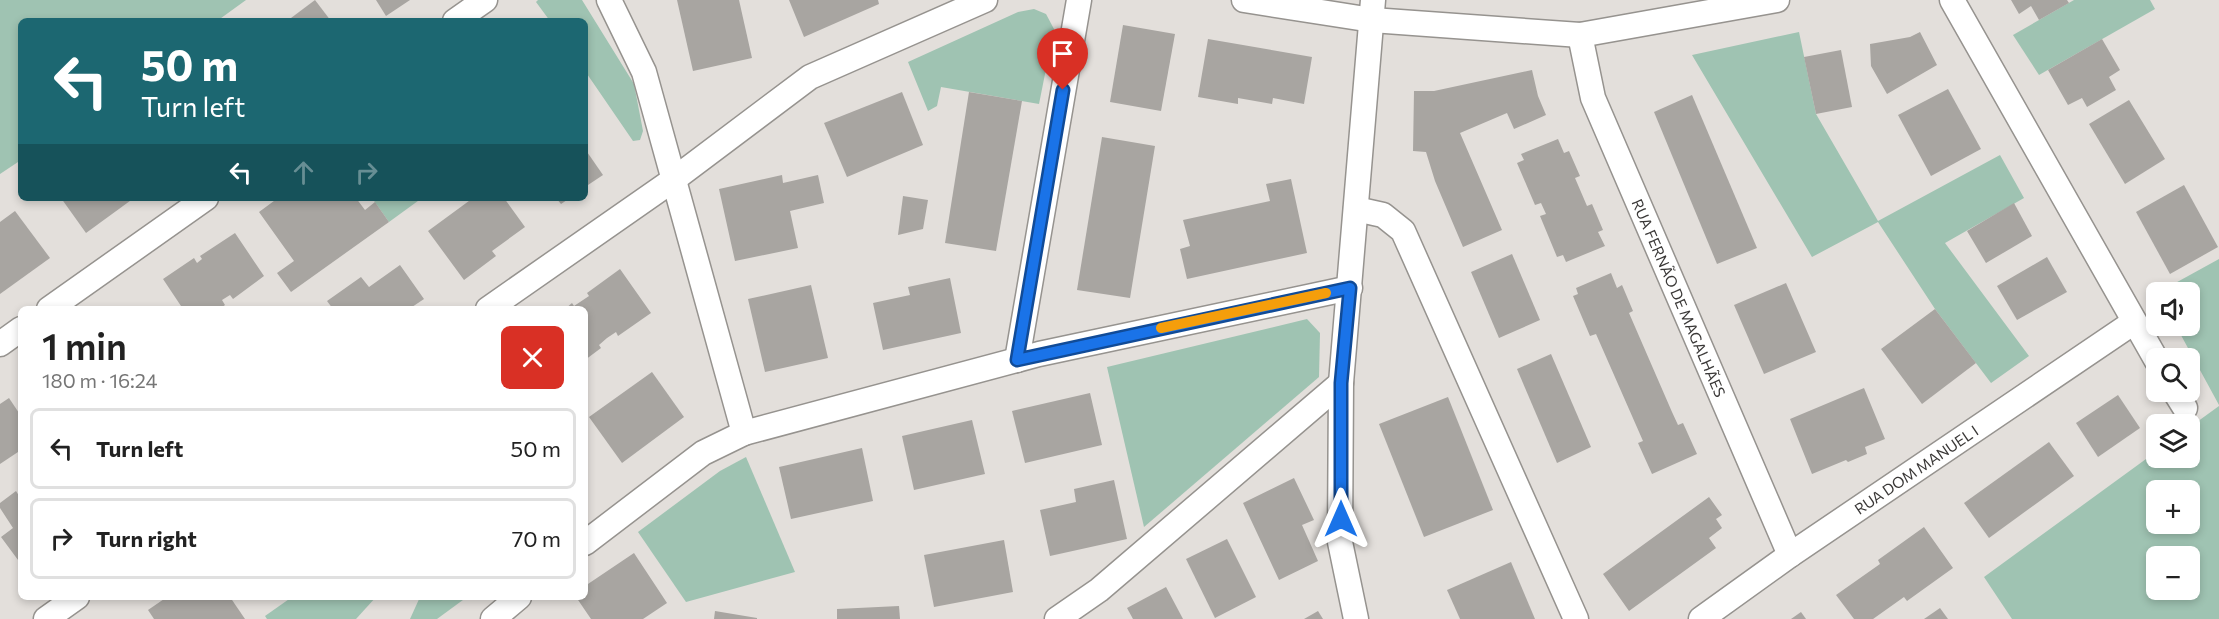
<!DOCTYPE html>
<html lang="en">
<head>
<meta charset="utf-8">
<style>
  body { margin:0; font-family:Commissioner,sans-serif; background:#f2f2f2; color:#222; height:100vh; display:flex; flex-direction:column; font-size:22px; white-space:nowrap }
  * { box-sizing:border-box; margin:0 }
  p { font-size:20px; color:#767676 }
  .icon { flex:none; width:33px; height:33px; fill:none; stroke:currentColor; stroke-width:2; stroke-linecap:round; stroke-linejoin:round }
  .map { position:relative; flex:1; overflow:hidden }
  .details { position:absolute; left:18px; top:306px; width:570px; height:294px; display:flex; flex-direction:column; background:#fff; border-radius:9px; box-shadow:0 3px 9px #0003 }
  .details>* { flex:none }
  .guide { position:absolute; left:18px; top:18px; width:570px; height:183px; border-radius:9px; box-shadow:0 3px 9px #0003; background:#1c6771; color:#fff; overflow:hidden }
  .controls { position:absolute; left:2146px; top:282px; display:grid; gap:12px }
  .controls a { display:grid; place-items:center; width:54px; height:54px; border-radius:9px; background:#fff; box-shadow:0 3px 9px #0003; font-size:30px }
  .pin { position:absolute; display:grid; place-items:center; width:51px; height:51px; color:#fff; margin:-62px -26px; border-radius:50% 50% 50% 0; rotate:-45deg; box-shadow:0 0 6px #0007 }
  .pin .icon { rotate:45deg }
  .me { position:absolute; width:66px; margin:-33px; rotate:0deg; stroke-linejoin:round; filter:drop-shadow(0 0 4px #0008) }
  .turn { display:flex; align-items:center; gap:21px; height:126px; padding:0 24px; font-size:27px }
  .turn .icon { width:78px; height:78px; stroke-width:2.5 }
  .turn b { display:block; font-size:42px; line-height:51px }
  .lanes { display:flex; align-items:center; height:57px; padding:0 24px; background:#0003; justify-content:center; gap:30px; direction:ltr }
  .lanes .off { opacity:.35 }
  .round { display:grid; place-items:center; flex:none; width:63px; height:63px; border-radius:9px; background:#f2f2f2 }
  .head { display:flex; align-items:center; justify-content:space-between; height:102px; padding:0 24px }
  h1 { font-size:36px; font-weight:600; line-height:45px }
  ul { padding:0; list-style:none }
  li { display:flex; align-items:center; gap:18px; height:81px; margin:0 12px 9px; padding:0 12px; border:3px solid #e0e0e0; border-radius:9px }
  li div { flex:1 }
  li b { display:block; font-size:22px }
  li em { font-style:normal }
  .map>svg:first-child { display:block }
  .green { fill:#9fc3b2; fill-rule:evenodd }
  .building { fill:#a8a5a1 }
  .lines { fill:none; stroke-linecap:round; stroke-linejoin:round }
  .street-casing { stroke:#96938f; stroke-width:27 }
  .street { stroke:#fff; stroke-width:24 }
  .route-casing { stroke:#114b97; stroke-width:15 }
  .route { stroke:#1a73e8; stroke-width:10 }
  .slow { stroke:#f59e0b; stroke-width:10 }
  .labels { text-anchor:middle; dominant-baseline:central; stroke-width:6; stroke-linejoin:round; paint-order:stroke }
  .street-label { font-size:15px; fill:#3a3837; stroke:#fff }
</style>
</head>
<body>
<div class="map">
<svg width="2219" height="619" viewBox="0 0 2219 619">
  <rect width="100%" height="100%" fill="#e3dfdb"/>
  <!-- green -->
  <g class="green">
    <polygon points="0,0 246,0 217,21 21,21 21,160 0,174"/>
    <polygon points="538,0 582,0 634,84 643,131 640,140 633,141 585,71 585,21 550,21 536,2"/>
    <polygon points="2074,0 2150,0 2155,9 2039,75 2013,35"/>
    <polygon points="1034,9 1046,14 1054,29 1039,104 941,87 937,106 928,111 908,62 1018,12"/>
    <polygon points="1799,32 1816,114 1878,221 2000,155 2024,198 1945,243 2029,356 1991,383 1935,309 1878,222 1812,257 1692,55"/>
    <polygon points="372,198 422,198 389,222"/>
    <polygon points="2219,259 2219,405 2176,326 2190,326 2190,292 2159,292"/>
    <polygon points="1307,319 1320,333 1319,377 1144,527 1107,367"/>
    <path d="M 2219,406 L 2219,619 L 2012,619 L 1984,577 L 2157,451 L 2157,458 L 2190,458 L 2190,427 ZM 2157,490 L 2190,490 L 2190,524 L 2157,524 ZM 2157,556 L 2190,556 L 2190,590 L 2157,590 Z"/>
    <polygon points="746,457 795,572 686,602 638,532 720,471"/>
    <polygon points="292,597 376,597 356,619 267,619 265,616"/>
    <polygon points="420,597 467,597 437,619 410,619"/>
  </g>
  <!-- building -->
  <g class="building">
    <polygon points="315,0 331,21 287,21"/>
    <polygon points="376,0 410,0 386,16"/>
    <polygon points="677,0 739,0 752,58 693,71"/>
    <polygon points="789,0 878,0 879,4 804,37"/>
    <polygon points="2011,0 2067,0 2069,3 2039,20 2031,6 2019,14"/>
    <polygon points="1123,25 1175,34 1161,111 1110,102"/>
    <polygon points="1920,32 1937,65 1887,94 1871,66 1870,44 1910,37"/>
    <polygon points="1208,39 1312,57 1304,104 1273,98 1272,104 1238,98 1238,104 1198,97"/>
    <polygon points="2102,39 2120,70 2109,77 2116,90 2087,107 2082,98 2068,105 2048,70"/>
    <polygon points="1841,50 1852,107 1816,114 1804,57"/>
    <polygon points="1532,70 1538,96 1546,115 1514,129 1507,113 1460,133 1502,230 1463,247 1435,181 1426,152 1413,151 1414,91 1434,91"/>
    <polygon points="1948,89 1981,149 1931,176 1898,115"/>
    <polygon points="902,92 923,145 847,177 824,123"/>
    <polygon points="969,92 1022,101 996,251 945,243"/>
    <polygon points="1692,95 1757,248 1717,264 1654,112"/>
    <polygon points="2129,100 2165,159 2125,184 2089,124"/>
    <polygon points="1102,137 1155,146 1130,298 1077,290"/>
    <polygon points="1558,139 1564,153 1569,151 1580,176 1575,178 1587,206 1592,204 1603,230 1598,232 1605,246 1566,262 1563,255 1557,257 1540,216 1546,214 1541,203 1535,205 1517,163 1524,160 1521,154"/>
    <polygon points="585,149 603,175 585,187"/>
    <polygon points="782,175 783,183 818,175 824,203 790,211 798,248 735,261 719,189"/>
    <polygon points="1291,179 1307,253 1187,279 1180,249 1190,246 1183,220 1270,201 1266,184"/>
    <polygon points="2184,185 2218,247 2170,274 2136,212"/>
    <polygon points="903,196 928,200 923,229 898,235"/>
    <polygon points="61,198 134,198 86,233"/>
    <polygon points="278,198 356,198 365,210 375,202 389,222 291,292 277,273 294,261 259,212"/>
    <polygon points="473,198 504,198 525,227 492,251 496,256 464,280 428,231"/>
    <polygon points="556,198 570,198 561,204"/>
    <polygon points="2014,203 2032,236 1986,263 1967,231"/>
    <polygon points="15,211 50,258 0,294 0,222"/>
    <polygon points="235,233 264,276 233,299 230,295 222,300 225,305 220,309 183,309 163,279 194,258 197,263 202,259 200,256"/>
    <polygon points="1512,254 1540,320 1499,338 1471,272"/>
    <polygon points="2047,257 2067,292 2017,320 1997,286"/>
    <polygon points="400,265 424,299 409,309 333,309 327,301 361,277 369,287"/>
    <polygon points="620,269 651,313 618,336 616,332 607,338 599,345 601,348 585,360 585,309 565,309 572,303 574,306 589,296 587,293"/>
    <polygon points="1611,273 1617,288 1622,285 1633,311 1629,313 1672,412 1678,425 1683,423 1697,454 1652,474 1638,443 1643,441 1596,334 1590,336 1573,296 1578,294 1576,288"/>
    <polygon points="950,278 961,333 883,350 873,303 910,295 908,287"/>
    <polygon points="1786,283 1816,352 1764,374 1734,305"/>
    <polygon points="811,285 828,358 765,372 748,299"/>
    <polygon points="1935,309 1976,363 1922,404 1881,349"/>
    <polygon points="1551,354 1591,447 1557,463 1517,369"/>
    <polygon points="652,372 684,417 622,463 589,417"/>
    <polygon points="1864,388 1885,439 1865,447 1867,454 1848,462 1846,460 1812,474 1790,419"/>
    <polygon points="1090,393 1102,445 1025,463 1012,411"/>
    <polygon points="2118,395 2140,428 2098,457 2076,423"/>
    <polygon points="1448,397 1493,510 1424,537 1379,424"/>
    <polygon points="9,398 21,416 21,450 0,464 0,404"/>
    <polygon points="972,420 985,474 914,490 902,436"/>
    <polygon points="2049,442 2074,476 1989,538 1964,503"/>
    <polygon points="862,448 873,501 791,519 779,467"/>
    <polygon points="1294,478 1314,520 1302,525 1318,561 1279,580 1243,503"/>
    <polygon points="1114,480 1127,539 1050,556 1040,510 1076,502 1074,489"/>
    <polygon points="16,491 21,499 21,564 1,537 13,528 0,508 0,503"/>
    <polygon points="1709,497 1722,515 1716,519 1722,528 1709,538 1716,548 1629,611 1603,574"/>
    <polygon points="1924,527 1953,568 1907,601 1904,597 1873,619 1854,619 1836,595 1880,564 1878,560"/>
    <polygon points="1227,539 1256,597 1215,618 1186,559"/>
    <polygon points="1004,540 1013,592 934,607 924,555"/>
    <polygon points="634,553 667,603 643,619 591,619 576,597 585,597 585,586"/>
    <polygon points="1511,562 1535,619 1460,619 1447,590"/>
    <polygon points="1166,587 1183,619 1133,619 1127,608"/>
    <polygon points="167,597 230,597 245,619 154,619 148,610"/>
    <polygon points="899,606 900,619 837,619 837,609"/>
    <polygon points="1940,608 1948,619 1924,619"/>
    <polygon points="715,611 757,618 757,619 714,619"/>
    <polygon points="1318,611 1323,619 1304,619"/>
    <polygon points="1801,612 1806,619 1791,619"/>
  </g>
  <g class="lines">
    <defs>
      <g id="street">
        <polyline points="609,0 644,72 744,433"/>
        <polyline points="1244,0 1372,20 1580,35 1777,0"/>
        <polyline points="1952,0 2157,361"/>
        <polyline points="455,21 485,0"/>
        <path id="s1" d="M 1580,35 L 1593,98 L 1790,555"/>
        <polyline points="1356,209 1383,215 1403,231 1576,619"/>
        <polyline points="49,309 206,198"/>
        <polyline points="488,309 673,180 810,77 985,0"/>
        <polyline points="0,344 21,329"/>
        <polyline points="1017,360 1079,0"/>
        <polyline points="2175,392 2185,408"/>
        <polyline points="585,543 703,453 744,433 1039,354 1350,288"/>
        <polyline points="46,619 77,597"/>
        <polyline points="493,619 519,597"/>
        <polyline points="1057,619 1099,590 1341,383"/>
        <polyline points="1356,619 1340,542 1341,383 1373,0"/>
        <path id="s2" d="M 1701,619 L 1790,555 L 2134,322"/>
      </g>
    </defs>
    <!-- street casing -->
    <use href="#street" class="street-casing"/>
    <!-- street -->
    <use href="#street" class="street"/>
  </g>
  <g class="lines">
    <defs>
      <polyline id="route" points="1063,90 1017,360 1350,288 1341,383 1341,519"/>
    </defs>
    <!-- route casing -->
    <use href="#route" class="route-casing"/>
    <!-- route -->
    <use href="#route" class="route"/>
    <!-- slow -->
    <polyline class="slow" points="1161,328 1326,293"/>
  </g>
  <g class="labels">
    <!-- street labels -->
    <g class="street-label">
      <text stroke="none"><textPath href="#s1" startOffset="282">RUA FERNÃO DE MAGALHÃES</textPath></text>
      <text stroke="none"><textPath href="#s2" startOffset="262">RUA DOM MANUEL I</textPath></text>
    </g>
  </g>
</svg>
<div class="controls">
<a><svg class="icon" aria-label="sound" viewBox="0 0 24 24"><path d="M4 9h4l5-4v14l-5-4H4zM17 9q2 3 0 6"/></svg></a>
<a><svg class="icon" aria-label="search" viewBox="0 0 24 24"><circle cx="10" cy="10" r="6"/><path d="M15 15l6 6"/></svg></a>
<a><svg class="icon" aria-label="layers" viewBox="0 0 24 24"><path d="M12 4l9 5-9 5-9-5zM3 14l9 5 9-5"/></svg></a>
<a>+</a>
<a>−</a>
</div>
<div class="pin" style="left:1063px;top:90px;background:#d93025"><svg class="icon" aria-label="arrive" viewBox="0 0 24 24"><path d="M6 21V4h12l-3 4 3 4H6"/></svg></div>
<svg class="me" style="left:1341px;top:519px" viewBox="-20 -20 40 40"><path d="M0-17L14 15 0 8-14 15z" fill="#1a73e8" stroke="#fff" stroke-width="4"/></svg>
<div class="guide">
<div class="turn"><svg class="icon" aria-label="left" viewBox="0 0 24 24"><path d="M17 20v-9H6M10 6l-5 5 5 5"/></svg><div><b>50 m</b>Turn left</div></div>
<div class="lanes"><svg class="icon" aria-label="left" viewBox="0 0 24 24"><path d="M17 20v-9H6M10 6l-5 5 5 5"/></svg><svg class="icon off" aria-label="ahead" viewBox="0 0 24 24"><path d="M12 20V5M6 11l6-6 6 6"/></svg><svg class="icon off" aria-label="right" viewBox="0 0 24 24"><path d="M7 20v-9h11M14 6l5 5-5 5"/></svg></div>
</div>
<section class="details">
<div class="head"><div><h1>1 min</h1><p>180 m · 16:24</p></div><a class="round" style="background:#d93025;color:#fff"><svg class="icon" aria-label="close" viewBox="0 0 24 24"><path d="M6 6l12 12M18 6L6 18"/></svg></a></div>
<ul>
<li><svg class="icon" aria-label="left" viewBox="0 0 24 24"><path d="M17 20v-9H6M10 6l-5 5 5 5"/></svg><div><b>Turn left</b></div><em>50 m</em></li>
<li><svg class="icon" aria-label="right" viewBox="0 0 24 24"><path d="M7 20v-9h11M14 6l5 5-5 5"/></svg><div><b>Turn right</b></div><em>70 m</em></li>
</ul>
</section>
</div>
</body>
</html>
